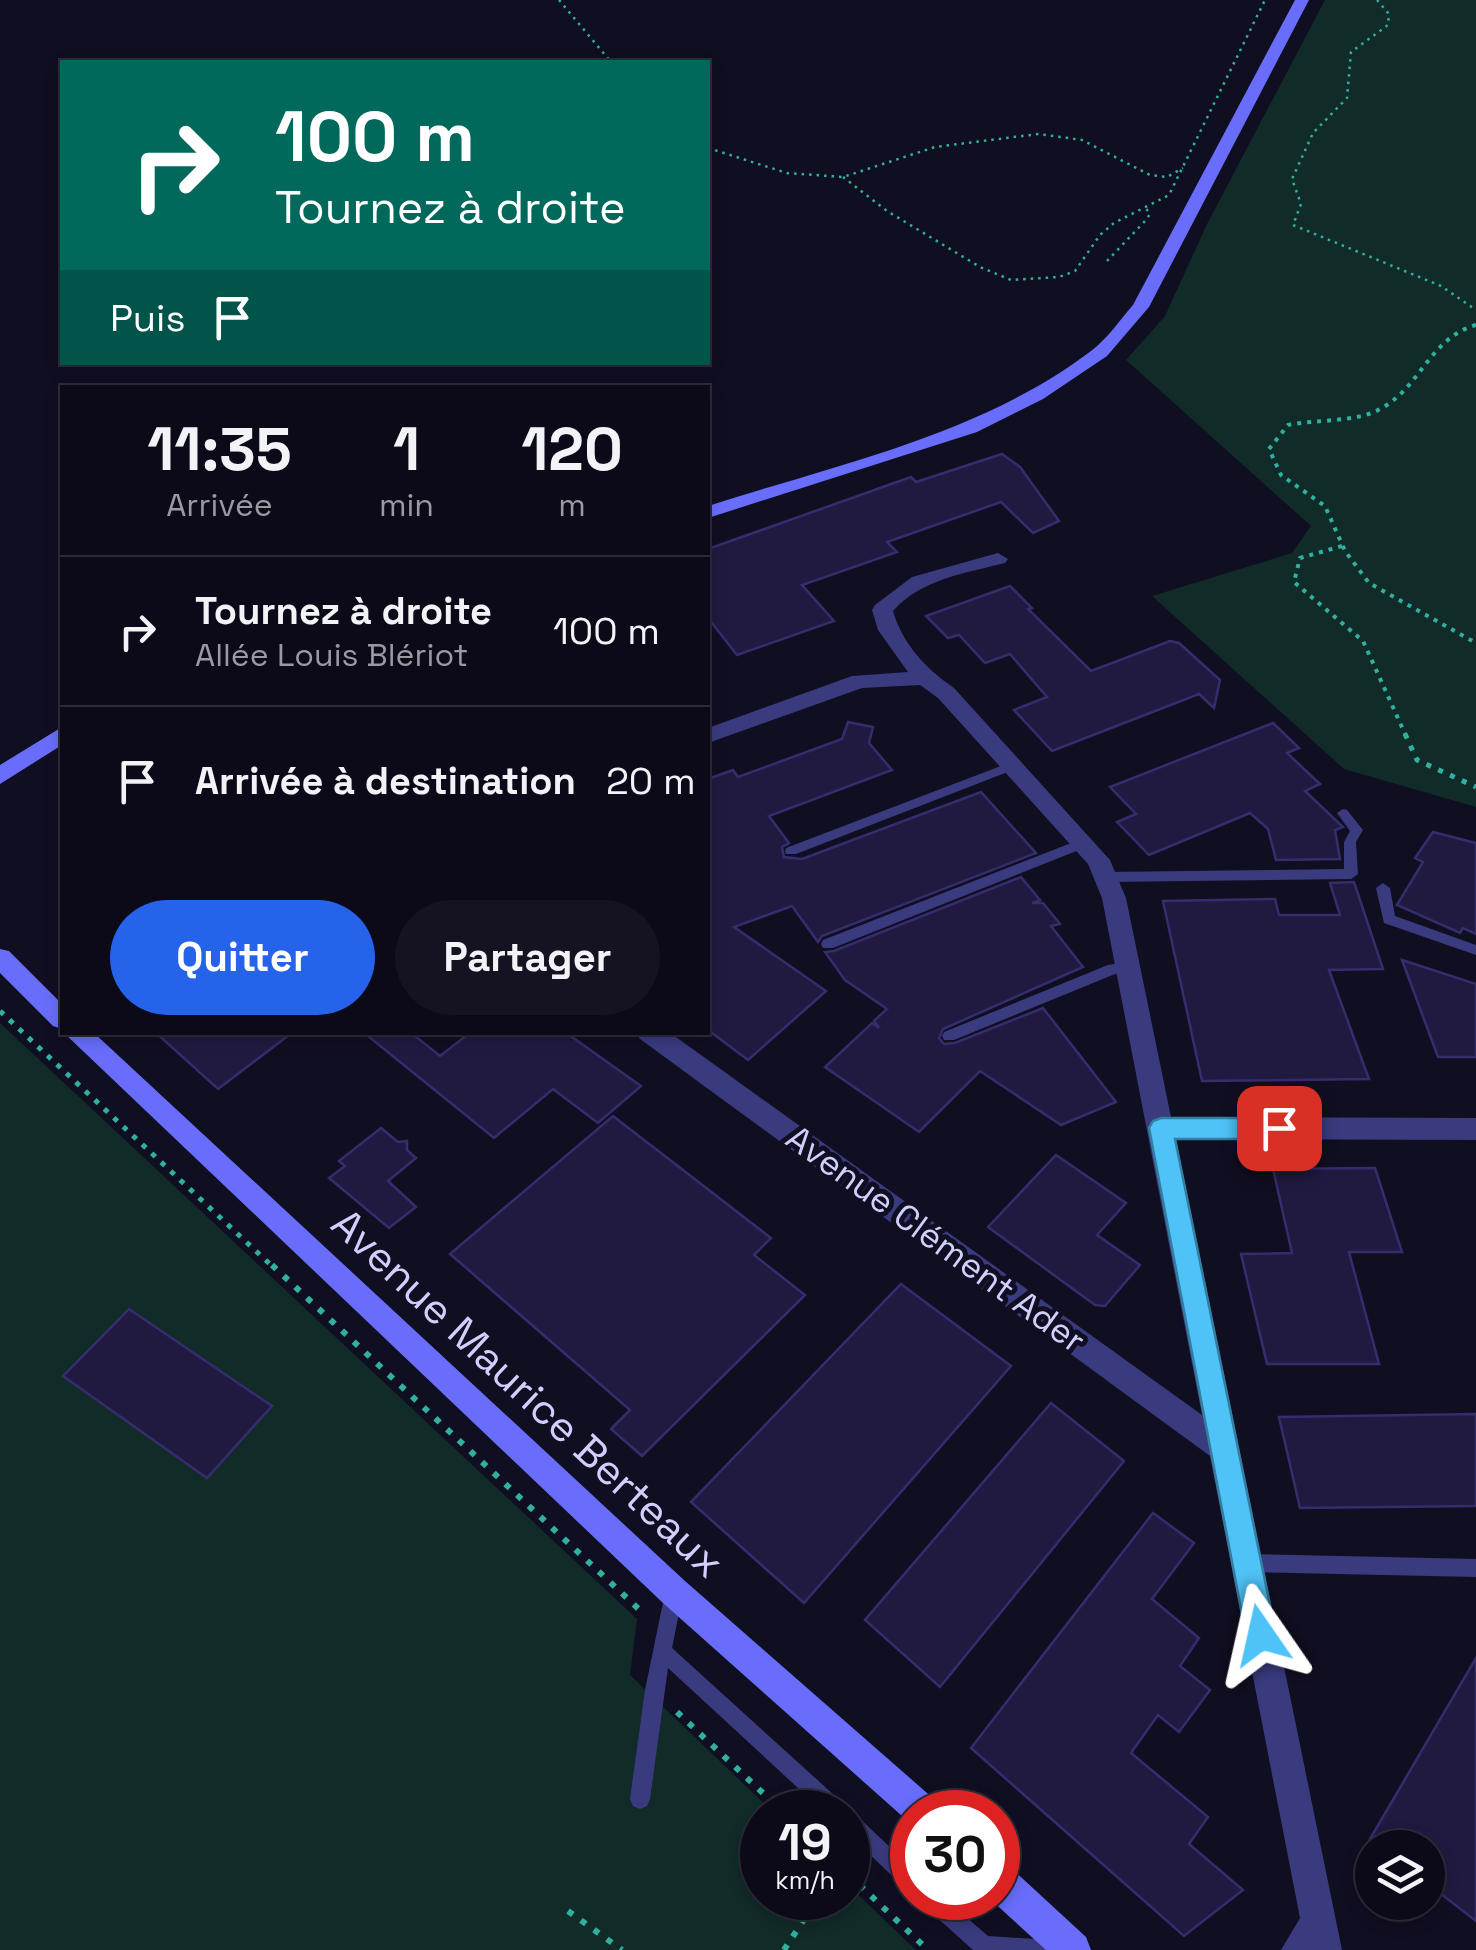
<!DOCTYPE html>
<html lang="fr">
<head>
<meta charset="utf-8">
<style>
  body { margin:0; font-family:"Space Grotesk",sans-serif; background:#151322; color:#f1f3f6; height:100vh; display:flex; flex-direction:column; font-size:38px; white-space:nowrap }
  * { box-sizing:border-box; margin:0 }
  p { font-size:32px; color:#9a9aa2 }
  .icon { flex:none; width:55px; height:55px; fill:none; stroke:currentColor; stroke-width:2; stroke-linecap:round; stroke-linejoin:round }
  .map { position:relative; flex:1; overflow:hidden }
  .side { position:absolute; left:60px; top:385px; width:650px; height:650px; display:flex; flex-direction:column; background:#0c0a19; border-radius:0px; box-shadow:0 5px 15px #0003,0 0 0 2px #2c2b38 }
  .side>* { flex:none }
  .hud { position:absolute; left:60px; top:60px; width:650px; height:305px; border-radius:0px; box-shadow:0 5px 15px #0003,0 0 0 2px #2c2b38; background:#00695c; color:#fff; overflow:hidden }
  .controls { position:absolute; left:1355px; top:1830px; display:grid; gap:20px }
  .controls a { display:grid; place-items:center; width:90px; height:90px; border-radius:50%; background:#0c0a19; box-shadow:0 5px 15px #0003,0 0 0 2px #2c2b38; font-size:50px }
  .speed { position:absolute; left:740px; top:1790px; display:flex; gap:20px; font-size:50px; font-weight:700; text-align:center }
  .speed>* { display:grid; place-content:center; width:130px; height:130px; border-radius:50%; background:#0c0a19; box-shadow:0 5px 15px #0003,0 0 0 2px #2c2b38; line-height:1 }
  .speed small { font-size:25px; font-weight:400 }
  .speed .limit { border:15px solid #d22; background:#fff; color:#111 }
  .pin { position:absolute; display:grid; place-items:center; width:85px; height:85px; color:#fff; margin:-42px; border-radius:20px; box-shadow:0 5px 15px #0006 }
  .me { position:absolute; width:110px; margin:-55px; rotate:349deg; stroke-linejoin:round; filter:drop-shadow(0 0 8px #0008) }
  .turn { display:flex; align-items:center; gap:35px; height:210px; padding:0 50px; font-size:45px }
  .turn .icon { width:130px; height:130px; stroke-width:2.5 }
  .turn b { display:block; font-size:70px; line-height:85px }
  .then { display:flex; align-items:center; height:95px; padding:0 50px; background:#0003; gap:20px; font-size:38px }
  .eta { display:flex; justify-content:space-evenly; align-items:center; height:170px; text-align:center }
  .eta b { font-size:60px; font-weight:600; line-height:70px }
  .button { display:flex; gap:20px; margin-top:auto; padding:20px 50px }
  .button a { flex:1; height:115px; border-radius:60px; background:#2563eb; color:#fff; font-size:40px; font-weight:600; line-height:115px; text-align:center }
  .button a+a { background:#151322; color:#f1f3f6 }
  ul { padding:0; list-style:none }
  li { display:flex; align-items:center; gap:30px; height:150px; padding:0 50px; border-top:2px solid #2c2b38 }
  li div { flex:1 }
  li b { display:block; font-size:38px }
  li em { font-style:normal }
  .map>svg:first-child { display:block }
  .green { fill:#112b28 }
  .building { fill:#201a41; stroke:#352d6d; stroke-width:2.5 }
  .lines { fill:none; stroke-linecap:round; stroke-linejoin:round }
  .path-far3 { stroke:#31b0a0; stroke-width:2.5; stroke-dasharray:2.5 5; stroke-linecap:butt }
  .path-far2 { stroke:#31b0a0; stroke-width:4; stroke-dasharray:4 6; stroke-linecap:butt }
  .path-far1 { stroke:#31b0a0; stroke-width:5; stroke-dasharray:5 8; stroke-linecap:butt }
  .path { stroke:#31b0a0; stroke-width:6; stroke-dasharray:6 10; stroke-linecap:butt }
  .service { fill:#3a3b7f; fill-rule:evenodd }
  .minor { fill:#3a3b7f; fill-rule:evenodd }
  .secondary { fill:#686efb; fill-rule:evenodd }
  .route { fill:#4fc3f7; stroke:#337fa1; stroke-width:2.5 }
  .labels { text-anchor:middle; dominant-baseline:central; stroke-width:10; stroke-linejoin:round; paint-order:stroke }
  .street-label { font-size:35px; fill:#d1cffe; stroke:#100e21 }
  .near-street-label { font-size:42px; fill:#d1cffe; stroke:#100e21 }
</style>
</head>
<body>
<div class="map">
<svg width="1476" height="1950" viewBox="0 0 1476 1950">
  <rect width="100%" height="100%" fill="#100e21"/>
  <!-- green -->
  <g class="green">
    <polygon points="1325,0 1476,0 1476,807 1344,769 1152,596 1292,553 1311,526 1126,360 1165,316 1207,224"/>
    <polygon points="0,1023 637,1619 630,1675 773,1812 762,1812 762,1898 848,1898 848,1885 916,1950 0,1950"/>
  </g>
  <!-- building -->
  <g class="building">
    <polygon points="1002,454 1020,467 1059,521 1033,533 1001,502 887,542 897,552 802,585 834,621 737,655 708,618 708,549 911,477 916,482"/>
    <polygon points="1010,586 1032,608 1028,609 1091,671 1170,641 1179,643 1220,680 1214,708 1199,694 1052,751 1014,710 1047,697 1010,654 985,663 959,635 948,638 926,616"/>
    <polygon points="848,722 873,727 869,743 892,770 769,816 789,843 782,847 784,857 802,859 981,792 1036,853 822,936 818,942 792,906 734,927 826,991 748,1060 708,1030 708,779 733,770 738,777 842,739"/>
    <polygon points="1273,723 1299,748 1287,753 1320,784 1305,791 1343,827 1335,830 1340,859 1276,860 1268,829 1250,813 1149,855 1117,822 1136,814 1110,787"/>
    <polygon points="1433,832 1476,843 1476,934 1463,928 1460,933 1397,905 1423,862 1415,858"/>
    <polygon points="1021,877 1040,900 1032,903 1043,903 1060,924 1051,926 1083,967 943,1029 939,1038 944,1044 955,1043 1043,1008 1116,1102 1061,1125 980,1071 919,1132 825,1067 872,1023 879,1028 874,1021 887,1009 845,980 825,952 834,951"/>
    <polygon points="1354,882 1383,969 1329,970 1369,1079 1202,1081 1163,901 1275,899 1279,915 1340,915 1330,883"/>
    <polygon points="1402,960 1476,984 1476,1057 1438,1057"/>
    <polygon points="155,1032 293,1032 218,1089"/>
    <polygon points="363,1032 410,1032 440,1056 471,1032 565,1032 641,1086 598,1123 553,1089 494,1138"/>
    <polygon points="613,1116 771,1238 754,1255 805,1295 642,1456 611,1429 630,1410 450,1254"/>
    <polygon points="381,1128 398,1142 407,1141 407,1150 416,1158 388,1181 416,1207 389,1228 329,1178 345,1166 339,1161"/>
    <polygon points="1056,1155 1126,1203 1097,1235 1140,1265 1105,1306 1095,1305 988,1227"/>
    <polygon points="1375,1168 1402,1252 1349,1252 1379,1364 1267,1364 1241,1254 1292,1253 1273,1169"/>
    <polygon points="901,1284 1011,1366 804,1603 691,1502"/>
    <polygon points="129,1309 272,1406 207,1478 63,1376"/>
    <polygon points="1051,1403 1124,1461 940,1687 865,1620"/>
    <polygon points="1476,1414 1476,1506 1300,1508 1279,1417"/>
    <polygon points="1153,1513 1194,1543 1152,1599 1199,1638 1180,1666 1210,1690 1179,1732 1158,1715 1131,1753 1208,1817 1189,1844 1243,1890 1184,1936 971,1748"/>
    <polygon points="1476,1658 1476,1921 1428,1884 1428,1848 1381,1848 1370,1839"/>
  </g>
  <g class="lines">
    <!-- path-far3 -->
    <g class="path-far3">
      <polyline points="559,0 611,62"/>
      <polyline points="1377,0 1389,14 1388,25 1351,52 1347,98 1313,133 1292,179 1301,204 1293,225 1441,286 1476,310"/>
      <polyline points="708,148 787,173 843,177 935,147 1038,134 1082,140 1150,175 1167,177 1183,168"/>
      <polyline points="843,177 887,211 980,267 1011,280 1059,277 1075,271 1100,235 1114,223 1169,195 1265,0"/>
      <polyline points="1107,261 1146,220 1150,214 1145,207"/>
    </g>
    <!-- path-far2 -->
    <g class="path-far2">
      <path d="M 1476,325 C 1430,338 1421,386 1382,408 C 1357,423 1316,419 1288,425 L 1269,449 L 1281,475 L 1325,506 L 1345,551 L 1369,583 L 1476,643"/>
      <polyline points="1342,546 1300,558 1294,582 1363,641 1406,736"/>
    </g>
    <!-- path-far1 -->
    <g class="path-far1">
      <polyline points="1405,734 1417,760 1476,787"/>
      <polyline points="0,1011 274,1268"/>
    </g>
    <!-- path -->
    <g class="path">
      <polyline points="272,1265 644,1614"/>
      <polyline points="677,1712 783,1812"/>
      <polyline points="848,1874 928,1950"/>
      <polyline points="568,1911 622,1950"/>
      <polyline points="784,1950 818,1898"/>
    </g>
    <!-- service -->
    <g class="service">
      <polygon points="1014,761 1020,765 1018,768 796,854 786,854 785,851 786,848"/>
      <polygon points="1343,809 1347,810 1363,830 1356,842 1358,874 1351,879 1107,882 1100,877 1107,872 1344,869 1344,842 1350,831 1337,813"/>
      <polygon points="1084,838 1090,843 1089,846 833,948 823,948 821,944 823,940"/>
      <polygon points="1383,883 1390,888 1395,916 1476,945 1476,955 1384,923 1376,888"/>
      <polygon points="1128,962 1133,963 1135,967 1133,971 1115,974 954,1040 944,1040 942,1036 944,1032 1108,965"/>
      <polygon points="1247,1554 1476,1559 1476,1577 1247,1572 1241,1569 1238,1563 1241,1557"/>
      <polygon points="674,1584 680,1587 683,1593 672,1648 845,1805 847,1812 855,1814 912,1868 912,1891 905,1888 848,1834 848,1812 824,1812 668,1668 650,1799 647,1806 640,1809 633,1806 630,1799 645,1690 665,1593 668,1587"/>
      <polygon points="920,1898 944,1898 988,1936 1049,1940 1056,1943 1059,1950 973,1950 923,1905"/>
    </g>
    <!-- minor -->
    <path class="minor" d="M 998,553 L 1008,559 L 1005,563 C 966,573 921,579 893,611 C 902,643 926,669 954,688 L 1110,860 L 1126,898 L 1171,1117 L 1476,1118 L 1476,1140 L 1176,1139 L 1342,1950 L 1281,1950 L 1300,1918 L 1210,1456 L 640,1039 L 636,1032 L 669,1032 L 1202,1415 L 1102,898 L 1088,864 L 938,698 L 920,685 L 862,688 L 708,743 L 708,728 L 852,676 L 908,672 L 878,630 L 872,610 L 875,605 L 912,577 Z"/>
    <!-- secondary -->
    <g class="secondary">
      <path d="M 1295,0 L 1309,0 L 1149,307 L 1107,356 L 1043,399 L 977,432 L 708,518 L 708,506 C 838,464 980,435 1091,351 C 1107,339 1120,320 1133,305 Z"/>
      <polygon points="62,727 62,745 0,784 0,765"/>
      <polygon points="0,949 9,951 62,1004 62,1029 53,1026 0,973"/>
      <polygon points="63,1032 93,1032 685,1581 935,1800 940,1812 912,1812 911,1824 663,1603"/>
      <polygon points="998,1863 1011,1868 1086,1937 1091,1950 1046,1950 989,1898 998,1898"/>
    </g>
  </g>
  <!-- route -->
  <polygon class="route" points="1161,1118 1279,1118 1288,1121 1291,1128 1288,1136 1279,1139 1175,1139 1276,1635 1271,1646 1261,1650 1250,1646 1246,1635 1149,1128 1153,1121"/>
  <g class="labels">
    <!-- street labels -->
    <g class="street-label">
      <text transform="translate(936 1239) rotate(36)">Avenue Clément Ader</text>
    </g>
    <!-- near-street labels -->
    <g class="near-street-label">
      <text transform="translate(528 1393) rotate(43)">Avenue Maurice Berteaux</text>
    </g>
  </g>
</svg>
<div class="controls">
<a><svg class="icon" aria-label="layers" viewBox="0 0 24 24"><path d="M12 4l9 5-9 5-9-5zM3 14l9 5 9-5"/></svg></a>
</div>
<div class="speed"><div>19<small>km/h</small></div><div class="limit">30</div></div>
<div class="pin" style="left:1279px;top:1128px;background:#d93025"><svg class="icon" aria-label="arrive" viewBox="0 0 24 24"><path d="M6 21V4h12l-3 4 3 4H6"/></svg></div>
<svg class="me" style="left:1261px;top:1635px" viewBox="-20 -20 40 40"><path d="M0-17L14 15 0 8-14 15z" fill="#4fc3f7" stroke="#fff" stroke-width="4"/></svg>
<div class="hud">
<div class="turn"><svg class="icon" aria-label="right" viewBox="0 0 24 24"><path d="M7 20v-9h11M14 6l5 5-5 5"/></svg><div><b>100 m</b>Tournez à droite</div></div>
<div class="then">Puis<svg class="icon" aria-label="arrive" viewBox="0 0 24 24"><path d="M6 21V4h12l-3 4 3 4H6"/></svg></div>
</div>
<section class="side">
<div class="eta">
<div><b>11:35</b><p>Arrivée</p></div>
<div><b>1</b><p>min</p></div>
<div><b>120</b><p>m</p></div>
</div>
<ul>
<li><svg class="icon" aria-label="right" viewBox="0 0 24 24"><path d="M7 20v-9h11M14 6l5 5-5 5"/></svg><div><b>Tournez à droite</b><p>Allée Louis Blériot</p></div><em>100 m</em></li>
<li><svg class="icon" aria-label="arrive" viewBox="0 0 24 24"><path d="M6 21V4h12l-3 4 3 4H6"/></svg><div><b>Arrivée à destination</b></div><em>20 m</em></li>
</ul>
<div class="button"><a>Quitter</a><a>Partager</a></div>
</section>
</div>
</body>
</html>
